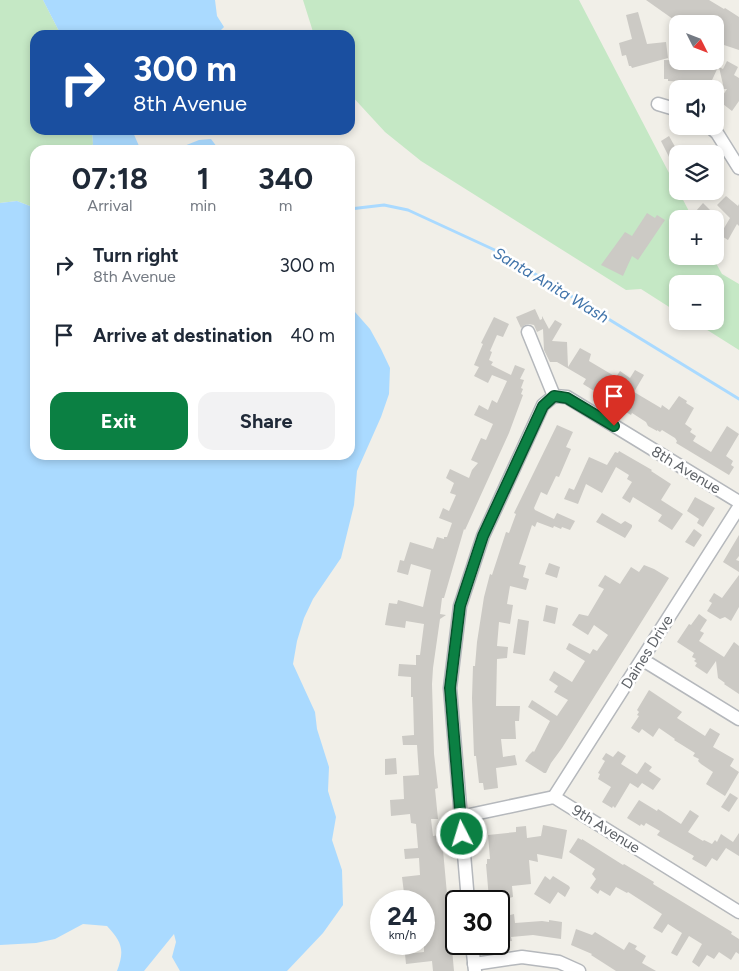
<!DOCTYPE html>
<html lang="en">
<head>
<meta charset="utf-8">
<style>
  body { margin:0; font-family:Figtree,sans-serif; background:#f2f2f3; color:#1f2937; height:100vh; display:flex; flex-direction:column; font-size:19px; white-space:nowrap }
  * { box-sizing:border-box; margin:0 }
  p { font-size:16px; color:#747a83 }
  .icon { flex:none; width:28px; height:28px; fill:none; stroke:currentColor; stroke-width:2; stroke-linecap:round; stroke-linejoin:round }
  .map { position:relative; flex:1; overflow:hidden }
  .panel { position:absolute; left:30px; top:145px; width:325px; height:315px; display:flex; flex-direction:column; background:#fff; border-radius:15px; box-shadow:0 2px 8px #0003 }
  .panel>* { flex:none }
  .top-card { position:absolute; left:30px; top:30px; width:325px; height:105px; border-radius:15px; box-shadow:0 2px 8px #0003; background:#1a4fa0; color:#fff; overflow:hidden }
  .needle { width:32px; rotate:132deg }
  .fabs { position:absolute; left:669px; top:15px; display:grid; gap:10px }
  .fabs a { display:grid; place-items:center; width:55px; height:55px; border-radius:10px; background:#fff; box-shadow:0 2px 8px #0003; font-size:25px }
  .speed { position:absolute; left:370px; top:890px; display:flex; gap:10px; font-size:25px; font-weight:700; text-align:center }
  .speed>* { display:grid; place-content:center; width:65px; height:65px; border-radius:50%; background:#fff; box-shadow:0 2px 8px #0003; line-height:1 }
  .speed small { font-size:12px; font-weight:400 }
  .speed .limit { border:2px solid #111; border-radius:8px; background:#fff; color:#111 }
  .pin { position:absolute; display:grid; place-items:center; width:42px; height:42px; color:#fff; margin:-51px -21px; border-radius:50% 50% 50% 0; rotate:-45deg; box-shadow:0 0 5px #0007 }
  .pin .icon { rotate:45deg }
  .me { position:absolute; width:55px; margin:-28px; rotate:355deg; stroke-linejoin:round; filter:drop-shadow(0 0 4px #0008) }
  .turn { display:flex; align-items:center; gap:18px; height:105px; padding:0 20px; font-size:22px }
  .turn .icon { width:65px; height:65px; stroke-width:2.5 }
  .turn b { display:block; font-size:35px; line-height:42px }
  .eta { display:flex; justify-content:space-evenly; align-items:center; height:85px; text-align:center }
  .eta b { font-size:30px; font-weight:700; line-height:35px }
  .primary-button { display:flex; gap:10px; margin-top:auto; padding:10px 20px }
  .primary-button a { flex:1; height:58px; border-radius:15px; background:#0b8043; color:#fff; font-size:20px; font-weight:700; line-height:58px; text-align:center }
  .primary-button a+a { background:#f2f2f3; color:#1f2937 }
  ul { padding:0; list-style:none }
  li { display:flex; align-items:center; gap:15px; height:70px; padding:0 20px }
  li div { flex:1 }
  li b { display:block; font-size:19px }
  li em { font-style:normal }
  .map>svg:first-child { display:block }
  .green { fill:#c5e8c5 }
  .water { fill:#aadaff }
  .lines { fill:none; stroke-linecap:round; stroke-linejoin:round }
  .stream { stroke:#aadaff; stroke-width:3 }
  .building { fill:#cccac5 }
  .minor-casing { stroke:#b5b8bc; stroke-width:15 }
  .minor { stroke:#fff; stroke-width:12 }
  .route-casing { stroke:#07532c; stroke-width:12 }
  .route { stroke:#0b8043; stroke-width:9 }
  .labels { text-anchor:middle; dominant-baseline:central; stroke-width:5; stroke-linejoin:round; paint-order:stroke }
  .street-label { font-size:15px; fill:#5f6368; stroke:#fff }
  .water-label { font-size:16px; font-style:italic; fill:#4174aa; stroke:#fff }
</style>
</head>
<body>
<div class="map">
<svg width="739" height="971" viewBox="0 0 739 971">
  <rect width="100%" height="100%" fill="#f1efe8"/>
  <!-- green -->
  <g class="green">
    <polygon points="0,0 43,0 61,35 35,35 35,130 92,130 93,144 90,150 35,150 35,208 17,201 0,203"/>
    <polygon points="303,0 579,0 693,219 678,219 678,256 712,256 722,274 739,284 739,350 693,321 715,321 715,284 678,284 677,312 641,289 626,290 421,161 385,132 350,94 350,35 314,35"/>
  </g>
  <!-- water -->
  <g class="water">
    <polygon points="43,0 215,0 217,16 224,27 216,35 61,35"/>
    <polygon points="92,130 132,130 139,146 147,150 90,150 93,144"/>
    <polygon points="211,139 217,147 216,150 174,150 199,140"/>
    <path d="M 17,201 L 35,208 L 35,455 L 350,455 L 350,310 L 355,312 L 370,329 L 381,349 L 390,368 L 389,394 L 381,417 L 357,471 L 354,505 L 341,558 L 313,599 L 304,618 L 297,641 L 293,664 L 315,712 L 317,729 L 329,767 L 328,791 L 336,817 L 332,840 L 342,870 L 343,905 L 323,933 L 287,971 L 180,971 L 172,957 L 176,942 L 174,934 L 144,971 L 117,971 C 125,950 122,942 107,926 L 83,924 L 55,939 L 36,943 L 0,945 L 0,203 Z"/>
  </g>
  <g class="lines">
    <!-- stream -->
    <polyline class="stream" points="350,209 384,205 408,210 499,252 739,399"/>
  </g>
  <!-- building -->
  <g class="building">
    <polygon points="646,0 709,0 724,9 725,8 739,17 739,50 715,42 715,24 680,24"/>
    <polygon points="638,12 647,44 666,42 668,58 632,68 631,66 629,66 626,55 622,56 619,43 632,39 626,15"/>
    <polygon points="664,60 706,61 718,67 708,89 694,89 695,86 685,82 668,81 668,79 664,79"/>
    <polygon points="727,61 738,67 734,75 739,78 739,101 732,111 719,101 727,89 724,89 719,67 723,69"/>
    <polygon points="669,136 678,152 669,157 661,141"/>
    <polygon points="691,145 696,154 675,154"/>
    <polygon points="726,196 738,206 739,204 739,226 737,224 728,240 720,235 730,218 717,205"/>
    <polygon points="703,203 713,213 708,219 704,219 696,211"/>
    <polygon points="647,213 655,218 657,215 665,220 638,260 632,256 623,276 601,265 625,232 632,236"/>
    <polygon points="535,309 540,320 542,319 542,316 549,329 555,320 562,324 552,341 567,342 568,367 580,348 591,354 589,361 616,377 620,371 630,378 635,370 644,375 634,392 661,408 662,405 669,410 679,396 687,401 686,403 694,408 685,424 692,429 690,432 696,436 693,441 711,452 727,426 739,434 726,456 733,461 731,465 734,467 729,475 676,443 677,441 675,438 662,430 660,432 657,430 657,431 648,426 646,422 632,413 631,415 603,399 604,397 583,384 586,379 557,362 550,362 544,350 543,329 537,332 534,325 529,324 525,325 521,328 516,317"/>
    <polygon points="494,317 509,324 503,337 497,335 490,351 492,352 489,360 493,362 491,365 511,375 515,365 525,369 520,379 524,380 521,388 523,389 521,394 523,395 509,433 465,530 464,529 444,598 442,598 440,614 446,615 440,619 433,668 432,684 434,754 438,788 435,789 438,819 431,819 433,836 440,835 442,839 454,971 433,971 432,961 406,964 405,954 424,952 424,901 405,901 402,877 420,875 419,858 405,859 404,849 418,848 416,824 411,823 410,814 391,816 390,800 404,799 403,776 419,775 417,745 403,745 402,736 414,735 413,697 411,697 411,677 398,676 399,664 416,665 416,655 420,655 424,624 406,621 405,628 385,625 389,603 397,604 398,600 423,607 431,570 411,564 408,575 397,572 400,560 404,561 410,542 433,549 437,537 444,539 444,537 447,537 452,523 439,518 443,508 449,511 456,495 450,493 454,483 446,478 450,469 469,478 472,470 478,463 471,460 481,438 486,440 493,424 474,415 479,405 488,410 492,400 497,403 507,381 492,375 488,383 474,376 479,367 474,365 483,344 481,343"/>
    <polygon points="557,425 573,432 566,447 571,449 559,477 556,476 547,495 541,492 534,508 535,510 554,519 557,513 575,521 570,530 562,527 561,529 554,526 553,528 537,522 535,527 532,525 519,564 526,566 523,577 529,579 526,590 510,586 507,604 513,605 510,624 499,622 497,646 508,647 507,658 497,659 496,706 520,706 519,721 515,721 516,739 501,739 503,757 515,755 517,765 496,768 498,788 484,790 483,783 479,783 476,756 474,756 472,698 473,666 475,666 477,642 484,597 490,574 492,575 506,532 509,533 516,514 514,513"/>
    <polygon points="619,451 652,470 651,471 671,484 661,500 683,514 672,530 658,521 662,515 633,497 630,503 622,498 632,482 627,479 629,475 616,467 602,493 586,484 578,504 564,499 569,488 574,490 589,457 607,465 615,452 618,453"/>
    <polygon points="695,497 715,508 703,527 697,523 699,519 687,511"/>
    <polygon points="602,513 621,524 625,521 632,525 632,527 625,538 596,522"/>
    <polygon points="694,529 702,535 694,547 685,542"/>
    <polygon points="739,535 739,556 736,560 739,561 739,572 723,562"/>
    <polygon points="549,563 560,567 557,578 545,574"/>
    <polygon points="644,565 654,569 669,578 562,748 551,763 546,773 544,773 525,761 529,755 533,751 534,752 550,721 528,707 532,700 557,716 568,700 554,692 558,686 549,680 554,671 572,682 585,661 566,649 569,643 590,654 593,649 597,651 608,635 594,625 588,635 572,625 579,614 588,616 604,589 598,586 605,575 620,584 631,567 639,572"/>
    <polygon points="739,575 739,607 731,621 725,617 720,619 707,611 712,603 709,601 714,593 722,598"/>
    <polygon points="546,605 558,608 555,624 543,621"/>
    <polygon points="699,614 707,620 700,631 704,633 699,641 724,657 734,642 739,646 739,694 724,684 725,683 718,678 716,661 707,674 695,666 697,663 694,661 696,659 692,657 694,653 677,642 689,624 691,625"/>
    <polygon points="518,619 529,621 525,655 513,653"/>
    <polygon points="649,690 682,712 677,718 705,736 710,728 720,734 713,747 734,759 730,766 739,772 725,796 706,784 713,772 701,764 698,761 699,759 693,756 695,753 674,740 675,739 659,728 653,737 642,729 639,733 631,728 639,716 637,715 639,712 637,710"/>
    <polygon points="618,751 626,756 621,764 637,774 645,762 652,767 649,771 661,779 653,790 642,783 638,788 630,783 615,808 613,806 612,808 602,802 611,787 598,779 600,774 598,773 605,761 602,759 606,753 613,757"/>
    <polygon points="396,758 397,774 385,775 385,759"/>
    <polygon points="730,793 738,798 729,812 721,807"/>
    <polygon points="639,800 657,811 658,809 681,824 690,810 699,816 688,832 703,841 704,840 712,844 715,840 717,842 721,834 733,842 739,833 739,856 726,848 717,861 712,858 706,867 692,859 694,856 657,835 660,831 646,823 644,826 641,824 640,826 627,818"/>
    <polygon points="543,825 567,830 562,859 537,854 538,862 529,860 531,884 512,886 513,897 509,898 510,915 514,914 515,923 542,921 549,922 549,920 562,922 561,939 533,935 511,937 512,941 499,942 499,898 489,899 486,864 487,864 487,859 490,859 488,835 516,832 516,827 526,826 527,838 541,836"/>
    <polygon points="578,838 582,840 582,839 623,865 624,864 654,882 653,884 732,932 731,934 739,939 739,954 736,952 731,960 719,952 714,959 707,955 699,967 692,962 702,944 689,936 677,956 671,953 682,933 668,924 662,933 653,928 662,914 628,892 627,893 616,887 610,896 600,890 598,894 590,888 596,879 592,874 595,869 569,852"/>
    <polygon points="545,876 550,880 553,876 569,886 570,888 565,897 558,892 550,904 534,894"/>
    <polygon points="576,929 592,935 595,932 624,950 629,942 637,946 635,949 646,956 642,963 656,971 616,971 591,955 592,954 571,945"/>
  </g>
  <g class="lines">
    <defs>
      <g id="minor">
        <polyline points="658,104 678,110"/>
        <polyline points="709,126 717,133 739,168"/>
        <polyline points="528,332 554,396"/>
        <polyline points="554,396 567,397 739,502"/>
        <polyline points="643,660 739,719"/>
        <polyline points="554,797 739,507"/>
        <polyline points="460,817 554,797 739,912"/>
        <polyline points="468,901 450,688 460,606 483,536 543,405 554,396"/>
        <polyline points="472,944 475,971"/>
        <polyline points="474,964 522,957 559,962 579,971"/>
      </g>
    </defs>
    <!-- minor casing -->
    <use href="#minor" class="minor-casing"/>
    <!-- minor -->
    <use href="#minor" class="minor"/>
  </g>
  <g class="lines">
    <defs>
      <polyline id="route" points="462,834 450,688 460,606 483,536 543,406 554,396 567,398 614,426"/>
    </defs>
    <!-- route casing -->
    <use href="#route" class="route-casing"/>
    <!-- route -->
    <use href="#route" class="route"/>
  </g>
  <g class="labels">
    <!-- street labels -->
    <g class="street-label">
      <text transform="translate(686 470) rotate(31)">8th Avenue</text>
      <text transform="translate(647 652) rotate(-58)">Daines Drive</text>
      <text transform="translate(606 829) rotate(32)">9th Avenue</text>
    </g>
    <!-- water labels -->
    <g class="water-label">
      <text transform="translate(551 285) rotate(31)">Santa Anita Wash</text>
    </g>
  </g>
</svg>
<div class="fabs">
<a><svg class="needle" viewBox="-14 -14 28 28"><path d="M0-13l5 13h-10z" fill="#e53935"/><path d="M0 13l5-13h-10z" fill="#747a83"/></svg></a>
<a><svg class="icon" aria-label="sound" viewBox="0 0 24 24"><path d="M4 9h4l5-4v14l-5-4H4zM17 9q2 3 0 6"/></svg></a>
<a><svg class="icon" aria-label="layers" viewBox="0 0 24 24"><path d="M12 4l9 5-9 5-9-5zM3 14l9 5 9-5"/></svg></a>
<a>+</a>
<a>−</a>
</div>
<div class="speed"><div>24<small>km/h</small></div><div class="limit">30</div></div>
<div class="pin" style="left:614px;top:426px;background:#d93025"><svg class="icon" aria-label="arrive" viewBox="0 0 24 24"><path d="M6 21V4h12l-3 4 3 4H6"/></svg></div>
<svg class="me" style="left:462px;top:834px" viewBox="-20 -20 40 40"><circle r="17" fill="#0b8043" stroke="#fff" stroke-width="3"/><path d="M0-11L8 9 0 5-8 9z" fill="#fff"/></svg>
<div class="top-card">
<div class="turn"><svg class="icon" aria-label="right" viewBox="0 0 24 24"><path d="M7 20v-9h11M14 6l5 5-5 5"/></svg><div><b>300 m</b>8th Avenue</div></div>
</div>
<section class="panel">
<div class="eta">
<div><b>07:18</b><p>Arrival</p></div>
<div><b>1</b><p>min</p></div>
<div><b>340</b><p>m</p></div>
</div>
<ul>
<li><svg class="icon" aria-label="right" viewBox="0 0 24 24"><path d="M7 20v-9h11M14 6l5 5-5 5"/></svg><div><b>Turn right</b><p>8th Avenue</p></div><em>300 m</em></li>
<li><svg class="icon" aria-label="arrive" viewBox="0 0 24 24"><path d="M6 21V4h12l-3 4 3 4H6"/></svg><div><b>Arrive at destination</b></div><em>40 m</em></li>
</ul>
<div class="primary-button"><a>Exit</a><a>Share</a></div>
</section>
</div>
</body>
</html>
